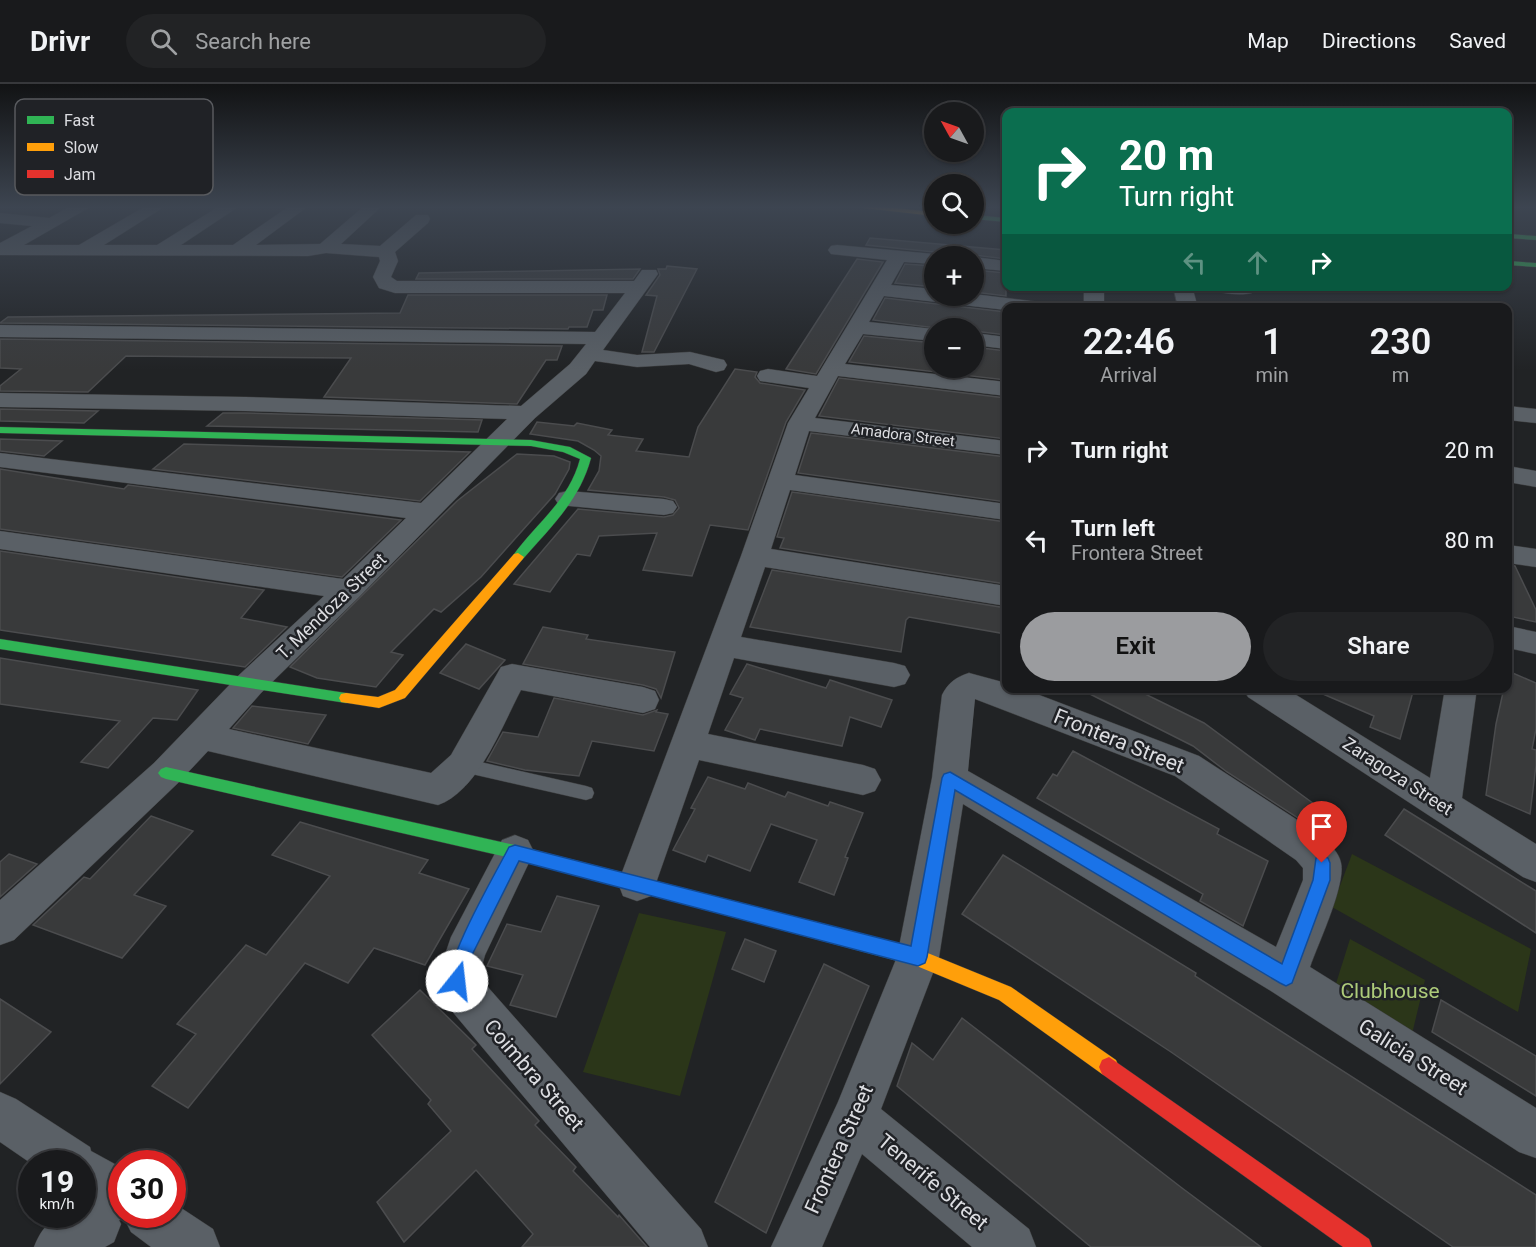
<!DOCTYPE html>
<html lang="en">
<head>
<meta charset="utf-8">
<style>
  body { margin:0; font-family:Roboto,sans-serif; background:#222325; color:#f1f3f6; height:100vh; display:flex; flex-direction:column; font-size:22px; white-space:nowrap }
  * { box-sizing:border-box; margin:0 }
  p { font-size:20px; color:#9fa1a3 }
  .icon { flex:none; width:33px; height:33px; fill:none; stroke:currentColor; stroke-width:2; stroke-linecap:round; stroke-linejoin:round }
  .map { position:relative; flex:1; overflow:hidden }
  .drawer { position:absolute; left:1002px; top:219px; width:510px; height:390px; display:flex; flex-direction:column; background:#191a1c; border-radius:12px; box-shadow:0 2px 4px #0004,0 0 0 2px #37383b }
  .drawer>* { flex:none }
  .guide { position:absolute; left:1002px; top:24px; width:510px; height:183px; border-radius:12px; box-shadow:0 2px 4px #0004,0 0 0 2px #37383b; background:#0b6e4f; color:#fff; overflow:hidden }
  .needle { width:39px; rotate:310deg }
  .buttons { position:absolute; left:924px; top:18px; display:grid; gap:12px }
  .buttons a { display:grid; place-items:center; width:60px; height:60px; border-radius:50%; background:#191a1c; box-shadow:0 2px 4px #0004,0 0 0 2px #37383b; font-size:30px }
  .speed { position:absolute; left:18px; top:1066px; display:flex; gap:12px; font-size:30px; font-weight:700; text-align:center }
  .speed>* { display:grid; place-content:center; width:78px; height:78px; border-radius:50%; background:#191a1c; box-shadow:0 2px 4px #0004,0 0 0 2px #37383b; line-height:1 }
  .speed small { font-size:15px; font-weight:400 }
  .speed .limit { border:9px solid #d22; background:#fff; color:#111 }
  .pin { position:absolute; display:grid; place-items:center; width:51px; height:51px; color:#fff; margin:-62px -26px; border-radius:50% 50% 50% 0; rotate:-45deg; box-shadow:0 0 6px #0007 }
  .pin .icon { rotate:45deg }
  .me { position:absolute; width:66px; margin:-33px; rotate:16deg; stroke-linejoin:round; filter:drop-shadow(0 0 4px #0008) }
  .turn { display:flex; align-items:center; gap:21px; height:126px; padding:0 18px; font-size:27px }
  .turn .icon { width:78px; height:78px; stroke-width:2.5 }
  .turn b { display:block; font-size:42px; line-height:51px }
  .lanes { display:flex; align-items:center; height:57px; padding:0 18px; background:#0003; justify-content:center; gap:30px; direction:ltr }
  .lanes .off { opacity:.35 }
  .eta { display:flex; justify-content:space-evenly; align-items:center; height:102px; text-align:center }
  .eta b { font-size:36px; font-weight:600; line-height:42px }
  .action { display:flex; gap:12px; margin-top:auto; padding:12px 18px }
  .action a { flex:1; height:69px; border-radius:36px; background:#9b9c9f; color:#111; font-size:24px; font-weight:600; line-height:69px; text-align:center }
  .action a+a { background:#222325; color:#f1f3f6 }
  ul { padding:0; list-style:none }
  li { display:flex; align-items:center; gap:18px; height:90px; padding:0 18px }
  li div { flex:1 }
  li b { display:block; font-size:22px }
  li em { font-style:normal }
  header { display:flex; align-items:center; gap:36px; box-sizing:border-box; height:84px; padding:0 30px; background:#191a1c; border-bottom:2px solid #37383b }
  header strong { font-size:28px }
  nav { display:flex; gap:33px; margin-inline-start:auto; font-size:21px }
  .search { width:420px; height:54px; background:#222325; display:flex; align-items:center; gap:15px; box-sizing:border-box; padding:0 21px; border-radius:33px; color:#9fa1a3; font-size:22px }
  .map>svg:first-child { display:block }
  .green { fill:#2b3619 }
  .building { fill:#393a3b; stroke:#4b4c4e; stroke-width:1.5 }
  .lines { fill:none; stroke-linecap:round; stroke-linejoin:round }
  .lane-casing { stroke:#3c3d3e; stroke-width:1 }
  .street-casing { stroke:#3c3d3e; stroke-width:1 }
  .fast-casing { stroke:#3c3d3e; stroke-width:1 }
  .slow-casing { stroke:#3c3d3e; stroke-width:1 }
  .jam-casing { stroke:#3c3d3e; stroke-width:1 }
  .lane { fill:#5a6066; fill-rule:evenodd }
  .street { fill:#5a6066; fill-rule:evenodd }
  .fast { fill:#30b455; fill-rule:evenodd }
  .slow { fill:#ff9f0a; fill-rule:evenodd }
  .jam { fill:#e5322d; fill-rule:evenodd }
  .route { fill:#1a73e8; stroke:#114b97; stroke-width:1.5 }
  .labels { text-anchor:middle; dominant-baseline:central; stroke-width:5; stroke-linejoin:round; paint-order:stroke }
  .far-street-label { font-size:15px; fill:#dcdde1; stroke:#202226 }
  .street-label { font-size:18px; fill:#dcdde1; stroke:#202226 }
  .near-street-label { font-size:21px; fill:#dcdde1; stroke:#202226 }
  .near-park-label { font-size:21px; fill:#adcb7a; stroke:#202226 }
  .key { fill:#202226; stroke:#585a5e; stroke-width:1.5 }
  .key-label { font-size:16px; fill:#dcdde1 }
</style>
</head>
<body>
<header>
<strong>Drivr</strong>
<div class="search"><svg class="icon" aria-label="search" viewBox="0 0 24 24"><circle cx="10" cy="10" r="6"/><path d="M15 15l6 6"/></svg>Search here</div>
<nav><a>Map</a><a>Directions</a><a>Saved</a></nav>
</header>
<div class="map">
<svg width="1536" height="1163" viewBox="0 0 1536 1163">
  <rect width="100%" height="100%" fill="#212325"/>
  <!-- green -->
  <g class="green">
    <polygon points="1352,770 1531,865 1518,928 1332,823"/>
    <polygon points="639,829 726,848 680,1012 583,988"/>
    <polygon points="1350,855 1425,896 1412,950 1334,906"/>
  </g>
  <!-- building -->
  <g class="building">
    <polygon points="870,154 1006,166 1006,175 974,171 943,172 934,168 866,161"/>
    <polygon points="857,175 883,178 816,290 786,285"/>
    <polygon points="905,180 934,182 934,203 895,199"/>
    <polygon points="667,182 697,185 654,268 642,268 657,212 646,211 660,191 658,185 666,185"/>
    <polygon points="640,185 633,195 416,195 419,189"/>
    <polygon points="974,186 1006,189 1006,212 974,208"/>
    <polygon points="408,211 607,211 603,226 593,226 587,243 569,243 568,245 0,239 8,233 400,229"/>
    <polygon points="885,214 1006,228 1006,251 974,247 974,244 936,244 873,236"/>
    <polygon points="864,252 934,259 934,284 974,284 974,263 1006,267 1006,296 849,278"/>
    <polygon points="0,255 562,262 557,276 546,276 517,320 324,313 351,274 126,272 88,308 0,307 0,302 21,285 0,284"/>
    <polygon points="735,285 757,288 755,293 760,299 805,306 786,338 748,446 710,441 692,492 643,486 657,449 599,452 590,472 577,470 550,508 514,500 578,425 664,433 673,431 679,424 675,416 664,413 588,406 599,387 601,372 594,366 578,357 530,350 537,338 574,342 577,339 612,346 608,351 643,355 636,367 689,373 698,343"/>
    <polygon points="839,294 1006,314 1006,355 819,332"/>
    <polygon points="0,325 98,327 84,339 0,337"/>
    <polygon points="223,329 245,329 482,336 478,348 207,342"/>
    <polygon points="811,349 1006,373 1006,418 798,389"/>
    <polygon points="0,355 62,357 44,372 0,367"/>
    <polygon points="184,360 470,368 420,417 153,385"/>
    <polygon points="517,370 554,372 570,378 569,385 555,410 481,493 441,528 434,525 391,568 403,571 376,603 317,594 290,583 457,417"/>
    <polygon points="0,385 124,405 128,401 401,436 342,493 0,445"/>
    <polygon points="792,408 1006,438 1006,500 780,464 784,454 777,453"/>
    <polygon points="0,467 264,506 241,534 287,543 245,583 0,546"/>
    <polygon points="1508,481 1515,482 1536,526 1536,538 1508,532"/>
    <polygon points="772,486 1006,524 1006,550 909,533 906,536 901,568 750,543"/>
    <polygon points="543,543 588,551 586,555 675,568 661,614 656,605 643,601 523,580"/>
    <polygon points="466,560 505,576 479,605 440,589"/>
    <polygon points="0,574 198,606 177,636 153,634 108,684 81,678 120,637 0,620"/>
    <polygon points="747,580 826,604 830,596 892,616 881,643 850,633 842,662 760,645 755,656 725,646 743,614 730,610"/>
    <polygon points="1508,587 1536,599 1536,645 1532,665 1536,666 1536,681 1530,730 1486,711 1496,640 1504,604 1508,604"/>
    <polygon points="1078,604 1133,604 1204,639 1344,742 1330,757 1323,750 1227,688 1193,662"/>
    <polygon points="1309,604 1414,604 1400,655 1370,643 1374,632"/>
    <polygon points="554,614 643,631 657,626 656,628 668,630 654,667 592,657 579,692 525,686 487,677 503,648 538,653"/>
    <polygon points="252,622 326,631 308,660 233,644"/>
    <polygon points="1073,667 1219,745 1217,750 1268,777 1243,842 1200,817 1203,810 1037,714 1053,690 1057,692"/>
    <polygon points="708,693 745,705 748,699 785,713 788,708 828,722 830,718 863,729 845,773 848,774 834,811 799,798 817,756 771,740 750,787 708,771 705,778 673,766 695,725 691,724"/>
    <polygon points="1404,725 1536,807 1536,849 1385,751"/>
    <polygon points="151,732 193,747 134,811 166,822 122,874 33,841 84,793 90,795"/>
    <polygon points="300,738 428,776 419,789 469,805 425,881 374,864 348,899 305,879 188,1024 152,1002 196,950 177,940 246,861 266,871 330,792 272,771"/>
    <polygon points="9,770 37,780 0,813 0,778"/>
    <polygon points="1003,771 1196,889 1195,892 1536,1111 1536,1163 1453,1163 1171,968 962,830"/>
    <polygon points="557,812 599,822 556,933 510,921 523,891 487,882 507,840 541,848"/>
    <polygon points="745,855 776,867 764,898 732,885"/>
    <polygon points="824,880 869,902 766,1149 715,1118"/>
    <polygon points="420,906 476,961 472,965 539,1037 535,1041 576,1083 573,1087 618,1133 619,1131 647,1163 522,1163 533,1150 476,1086 404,1158 377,1118 451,1047 428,1020 431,1016 372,951"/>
    <polygon points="0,915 51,948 0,1000"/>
    <polygon points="1441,916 1536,972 1536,1012 1432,948"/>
    <polygon points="962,934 1182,1104 1261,1163 1091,1163 897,1002 912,959 933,976"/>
  </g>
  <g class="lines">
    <defs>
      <polygon id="lane" points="463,674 586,702 592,704 594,709 592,714 586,716 463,688 457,686 455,681 457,676"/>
      <g id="street">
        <path d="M 69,123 L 90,123 L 24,161 L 79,161 L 144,123 L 164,123 L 104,161 L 157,161 L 218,123 L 238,123 L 181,161 L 233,161 L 288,123 L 307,123 L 256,161 L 320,160 L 363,123 L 381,123 L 341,160 L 380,162 L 416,131 L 428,131 L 430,135 L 428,139 L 395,168 L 398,177 L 391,193 L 397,197 L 634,197 L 642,186 L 656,186 L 658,190 L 603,266 L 637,271 L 690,268 L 724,276 L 727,281 L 724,286 L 716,288 L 689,280 L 637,283 L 595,277 L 586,290 L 535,334 L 359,513 L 261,609 L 229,645 L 431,689 L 451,671 L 501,583 L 512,580 L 643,603 L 655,607 L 659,616 L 655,625 L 643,629 L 521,606 C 502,642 478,707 438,721 L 208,667 L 178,699 L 14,856 L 0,861 L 0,816 L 154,679 L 239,591 L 324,512 L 0,465 L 0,447 L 343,495 L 406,434 L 0,383 L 0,369 L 421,419 L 507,335 L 245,327 L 0,323 L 0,309 L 245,313 L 521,322 L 570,280 L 586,260 L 0,253 L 0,241 L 595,248 L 625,209 L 395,209 L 379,204 L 373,193 L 380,177 L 379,173 L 326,169 L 308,172 L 0,171 L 0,159 L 32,142 L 0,139 L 0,129 L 49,134 Z"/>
        <polygon points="837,161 934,170 941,172 934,172 934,180 904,178 891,201 934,205 934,212 974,210 1039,218 1046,220 1049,224 1006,224 1006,226 884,212 869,238 934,245 934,257 863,250 845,280 1006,298 1006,312 838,292 815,334 1006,357 1006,371 809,347 795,391 1006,420 1006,436 790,406 771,465 1006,502 1006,522 765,483 741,553 894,579 905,582 910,591 905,600 894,603 734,574 708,650 863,681 875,685 881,696 875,707 863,711 699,676 656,799 651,812 637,817 623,812 618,799 741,472 788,339 809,304 760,297 757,292 760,287 768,285 817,292 887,176 831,170 828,166 831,162"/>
        <polygon points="974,173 1006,177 1006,187 974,184"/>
        <rect x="1084" y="202" width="20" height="22"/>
        <polygon points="1173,202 1192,202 1198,224 1178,224"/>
        <path d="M 1207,202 L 1253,202 L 1255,205 L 1252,209 C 1239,212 1222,209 1209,206 Z"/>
        <polygon points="974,249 1006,253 1006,265 974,261"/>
        <polygon points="1508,322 1536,325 1536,339 1508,336"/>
        <polygon points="1508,382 1536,387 1536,403 1508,398"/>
        <polygon points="568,407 664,415 673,417 677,423 673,429 664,431 559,421 555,415 559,409"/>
        <polygon points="1508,461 1536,465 1536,483 1508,479"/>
        <polygon points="1508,542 1536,548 1536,570 1508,564"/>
        <path d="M 969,589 L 1006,599 L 1006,604 L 1021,604 L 1199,672 L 1322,752 C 1329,760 1339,768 1341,779 C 1346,801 1318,860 1310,883 L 1536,1024 L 1536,1074 L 1519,1068 L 1271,907 L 963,720 L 939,873 L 881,1025 L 1029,1145 L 1036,1163 L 972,1163 L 862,1070 L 822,1163 L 771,1163 L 838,1018 L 897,873 L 932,694 L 942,611 C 948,599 956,593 969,589 ZM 975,615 L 1175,692 L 1296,776 L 1303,784 L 1303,796 L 1276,863 L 968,687 Z"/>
        <polygon points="1243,604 1285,604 1430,694 1445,604 1477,604 1462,714 1536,760 1536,798 1523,793 1248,613"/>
        <polygon points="515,751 528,756 534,768 485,871 479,893 701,1145 708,1163 650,1163 451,926 436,897 451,853 502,756"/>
        <path d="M 0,1008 L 16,1015 L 90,1063 L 91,1067 L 122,1084 L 122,1131 L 172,1131 L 172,1118 L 213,1145 L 220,1163 L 151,1163 L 131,1148 L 125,1136 L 119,1136 L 121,1140 L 114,1158 L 105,1163 L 34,1163 C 44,1138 55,1131 82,1131 L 82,1121 L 87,1119 L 82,1116 L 82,1080 L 32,1080 L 0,1058 Z"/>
      </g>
      <g id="fast">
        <polygon points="974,131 1006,134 1006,138 974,135"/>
        <polygon points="1508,150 1536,152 1536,156 1508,154"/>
        <polygon points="1508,177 1536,179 1536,183 1508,181"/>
        <path d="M 0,343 L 531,356 L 570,363 L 591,374 C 580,416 550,444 522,476 L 518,477 L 512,473 C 536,439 569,417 580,375 L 563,368 L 531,362 L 0,349 Z"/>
        <polygon points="0,555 346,609 351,610 353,614 351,618 346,619 0,565"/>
        <polygon points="166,683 515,761 913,863 919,866 922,872 919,878 913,881 515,775 166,695 161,693 158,689 161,685"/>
      </g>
      <g id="slow">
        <polygon points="855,123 884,123 934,128 934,132"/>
        <polygon points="518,469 524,473 522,476 405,614 379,624 341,618 339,614 341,610 346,609 378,613 395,606 514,470"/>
        <polygon points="913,863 1011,903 1116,976 1119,983 1116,990 1109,993 1102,990 999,916 907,878 904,872 907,866"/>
      </g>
      <polygon id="jam" points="1109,973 1369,1155 1372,1163 1343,1163 1102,990 1099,983 1102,976"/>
    </defs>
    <!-- lane casing -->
    <use href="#lane" class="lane-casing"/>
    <!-- street casing -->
    <use href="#street" class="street-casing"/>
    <!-- fast casing -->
    <use href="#fast" class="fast-casing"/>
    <!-- slow casing -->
    <use href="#slow" class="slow-casing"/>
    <!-- jam casing -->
    <use href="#jam" class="jam-casing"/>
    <!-- lane -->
    <use href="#lane" class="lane"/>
    <!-- street -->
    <use href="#street" class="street"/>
    <!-- fast -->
    <use href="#fast" class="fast"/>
    <!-- slow -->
    <use href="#slow" class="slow"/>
    <!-- jam -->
    <use href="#jam" class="jam"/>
  </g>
  <!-- sky -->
  <linearGradient id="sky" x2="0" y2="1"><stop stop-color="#121314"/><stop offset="0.43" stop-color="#3d4551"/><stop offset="1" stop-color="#3d4551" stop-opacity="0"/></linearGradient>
  <rect width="1536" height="286" fill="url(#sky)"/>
  <!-- route -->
  <path class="route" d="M 950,688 L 1282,880 L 1313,796 L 1316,774 L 1322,772 L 1328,774 L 1330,779 L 1330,796 L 1292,899 L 1286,902 L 1280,899 L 955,706 L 927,873 L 925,879 L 918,882 L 519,777 L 473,869 L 463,903 L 457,906 L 450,903 C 441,882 497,787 509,763 L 515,761 L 911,862 L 942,694 L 944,690 Z"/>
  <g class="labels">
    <!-- far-street labels -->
    <g class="far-street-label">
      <text transform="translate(903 351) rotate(7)">Amadora Street</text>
    </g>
    <!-- street labels -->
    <g class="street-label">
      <text transform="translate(331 522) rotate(-44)">T. Mendoza Street</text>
      <text transform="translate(1398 692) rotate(33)">Zaragoza Street</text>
    </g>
    <!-- near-street labels -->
    <g class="near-street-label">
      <text transform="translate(1119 657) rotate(22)">Frontera Street</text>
      <text transform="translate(1413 973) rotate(32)">Galicia Street</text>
      <text transform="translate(534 991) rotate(49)">Coimbra Street</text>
      <text transform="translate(839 1065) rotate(-66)">Frontera Street</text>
      <text transform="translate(933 1098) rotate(40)">Tenerife Street</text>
    </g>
    <!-- near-park labels -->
    <g class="near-park-label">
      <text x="1390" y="907">Clubhouse</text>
    </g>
  </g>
  <!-- legend -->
  <rect x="15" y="15" width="198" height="96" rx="9" class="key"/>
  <rect x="27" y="32" width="27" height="8" fill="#30b455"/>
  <rect x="27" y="59" width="27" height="8" fill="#ff9f0a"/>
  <rect x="27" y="86" width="27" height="8" fill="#e5322d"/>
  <g class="key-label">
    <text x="64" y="42">Fast</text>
    <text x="64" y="69">Slow</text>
    <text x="64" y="96">Jam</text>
  </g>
</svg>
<div class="buttons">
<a><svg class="needle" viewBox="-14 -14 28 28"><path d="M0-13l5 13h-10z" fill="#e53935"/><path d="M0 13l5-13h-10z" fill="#9fa1a3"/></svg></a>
<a><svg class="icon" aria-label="search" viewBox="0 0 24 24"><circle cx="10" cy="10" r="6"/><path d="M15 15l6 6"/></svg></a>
<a>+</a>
<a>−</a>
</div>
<div class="speed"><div>19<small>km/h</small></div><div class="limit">30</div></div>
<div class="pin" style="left:1322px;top:779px;background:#d93025"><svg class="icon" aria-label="arrive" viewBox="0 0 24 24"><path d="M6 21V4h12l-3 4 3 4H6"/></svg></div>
<svg class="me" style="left:457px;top:897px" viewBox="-20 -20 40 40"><circle r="19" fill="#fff"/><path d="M0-13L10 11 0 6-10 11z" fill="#1a73e8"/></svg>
<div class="guide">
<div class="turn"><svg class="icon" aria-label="right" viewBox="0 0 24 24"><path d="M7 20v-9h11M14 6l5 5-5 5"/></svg><div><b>20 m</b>Turn right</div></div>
<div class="lanes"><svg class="icon off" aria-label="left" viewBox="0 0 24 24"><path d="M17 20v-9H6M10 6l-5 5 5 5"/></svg><svg class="icon off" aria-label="ahead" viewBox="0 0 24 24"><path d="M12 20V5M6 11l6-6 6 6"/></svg><svg class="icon" aria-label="right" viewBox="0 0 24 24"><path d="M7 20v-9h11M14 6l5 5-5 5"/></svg></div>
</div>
<section class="drawer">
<div class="eta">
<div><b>22:46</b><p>Arrival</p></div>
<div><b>1</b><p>min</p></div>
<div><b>230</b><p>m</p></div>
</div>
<ul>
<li><svg class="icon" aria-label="right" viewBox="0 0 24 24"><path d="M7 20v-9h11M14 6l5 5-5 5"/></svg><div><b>Turn right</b></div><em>20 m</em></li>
<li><svg class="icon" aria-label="left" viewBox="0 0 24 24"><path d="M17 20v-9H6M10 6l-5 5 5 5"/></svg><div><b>Turn left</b><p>Frontera Street</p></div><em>80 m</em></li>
</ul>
<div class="action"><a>Exit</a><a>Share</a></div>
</section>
</div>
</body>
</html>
